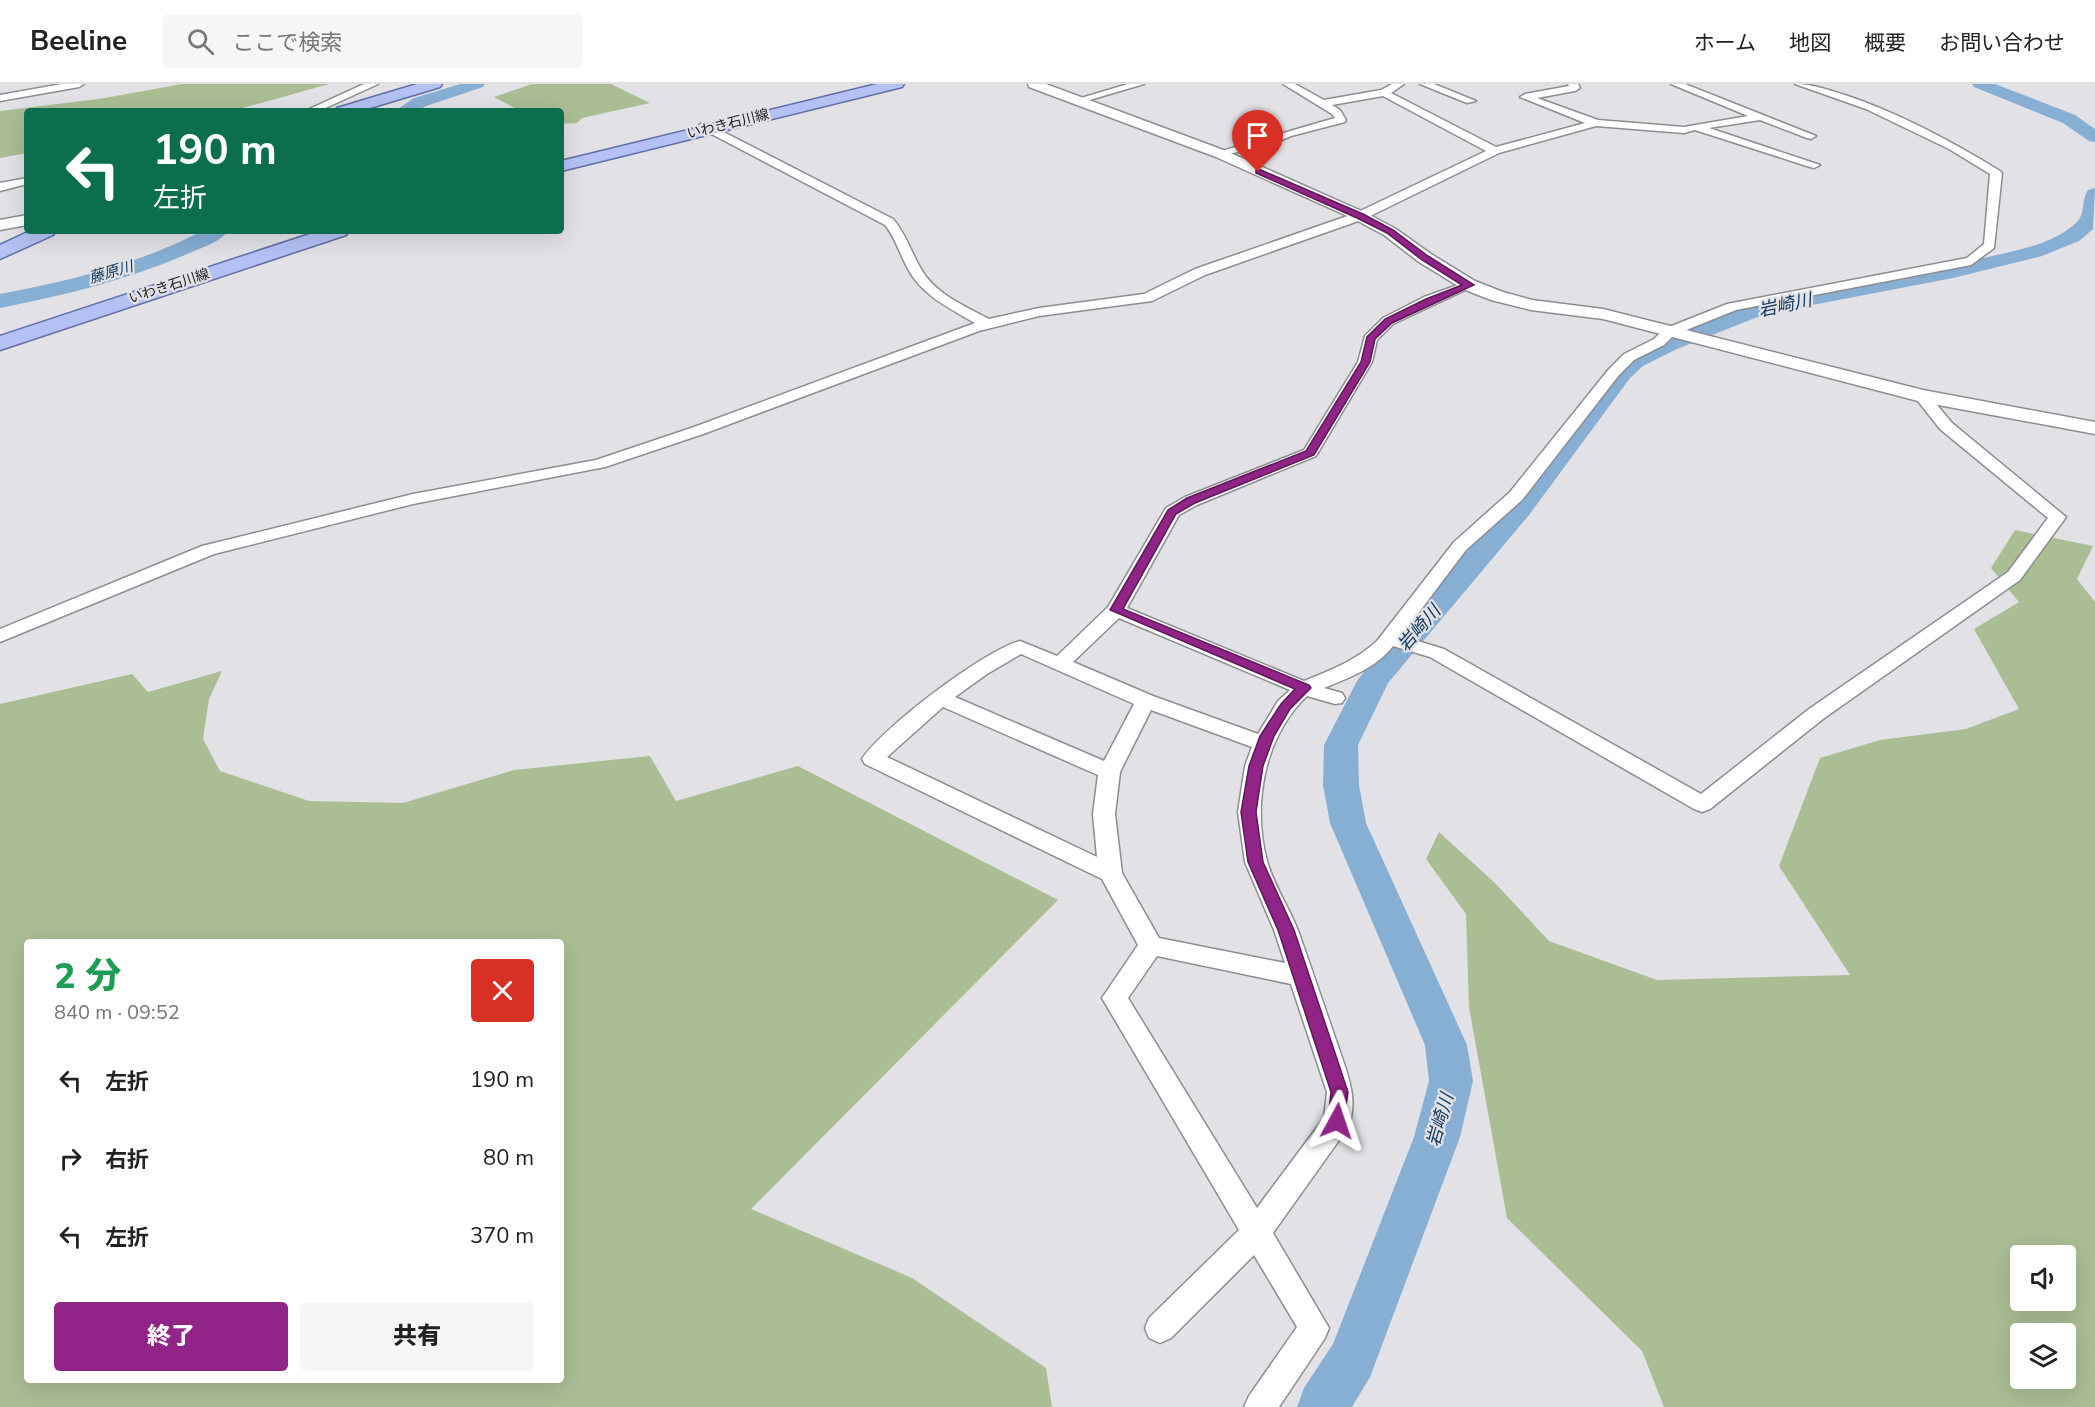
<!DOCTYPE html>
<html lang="ja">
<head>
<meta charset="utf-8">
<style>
  body { margin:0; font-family:"Nunito Sans","Noto Sans JP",sans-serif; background:#f6f6f6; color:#222; height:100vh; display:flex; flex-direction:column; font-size:22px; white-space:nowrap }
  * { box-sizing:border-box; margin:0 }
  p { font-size:20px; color:#767676 }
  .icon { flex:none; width:33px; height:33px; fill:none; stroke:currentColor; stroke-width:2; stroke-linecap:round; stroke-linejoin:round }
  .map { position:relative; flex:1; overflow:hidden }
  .panel { position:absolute; left:24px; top:855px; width:540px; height:444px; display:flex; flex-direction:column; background:#fff; border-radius:6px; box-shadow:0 6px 24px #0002 }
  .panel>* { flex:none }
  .hud { position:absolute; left:24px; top:24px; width:540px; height:126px; border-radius:6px; box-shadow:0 6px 24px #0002; background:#0b6e4f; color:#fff; overflow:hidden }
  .buttons { position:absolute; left:2010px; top:1161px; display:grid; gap:12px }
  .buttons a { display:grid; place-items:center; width:66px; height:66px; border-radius:6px; background:#fff; box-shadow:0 6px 24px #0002; font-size:30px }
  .pin { position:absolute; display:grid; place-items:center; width:51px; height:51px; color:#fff; margin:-62px -26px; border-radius:50% 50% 50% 0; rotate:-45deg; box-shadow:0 0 6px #0007 }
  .pin .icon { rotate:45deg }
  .me { position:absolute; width:66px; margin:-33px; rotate:5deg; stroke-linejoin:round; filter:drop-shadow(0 0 4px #0008) }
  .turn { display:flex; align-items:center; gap:21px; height:126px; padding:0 30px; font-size:27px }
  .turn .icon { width:78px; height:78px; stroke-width:2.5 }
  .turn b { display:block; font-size:42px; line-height:51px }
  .round { display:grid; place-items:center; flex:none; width:63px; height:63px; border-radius:6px; background:#f6f6f6 }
  .overview { display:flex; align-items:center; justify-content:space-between; height:102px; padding:0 30px }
  h1 { font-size:36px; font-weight:800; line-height:45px; color:#1e9e55 }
  .button { display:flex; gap:12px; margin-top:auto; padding:12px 30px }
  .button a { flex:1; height:69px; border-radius:6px; background:#902487; color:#fff; font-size:24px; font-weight:800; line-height:69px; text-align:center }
  .button a+a { background:#f6f6f6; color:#222 }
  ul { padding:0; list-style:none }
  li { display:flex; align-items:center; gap:18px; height:78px; padding:0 30px }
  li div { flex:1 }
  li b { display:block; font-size:22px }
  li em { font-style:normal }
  header { display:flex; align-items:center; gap:36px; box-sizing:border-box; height:84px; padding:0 30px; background:#fff; border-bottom:2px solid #e0e0e0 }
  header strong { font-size:28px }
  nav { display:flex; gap:33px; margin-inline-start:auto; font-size:21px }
  .search { width:420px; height:54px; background:#f6f6f6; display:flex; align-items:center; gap:15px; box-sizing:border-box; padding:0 21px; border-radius:6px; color:#767676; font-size:22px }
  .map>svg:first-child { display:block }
  .green { fill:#aabd93; fill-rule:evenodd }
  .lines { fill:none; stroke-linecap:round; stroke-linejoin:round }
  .river { fill:#87aed3; fill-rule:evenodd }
  .minor-casing { stroke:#8d8d91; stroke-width:3 }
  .tertiary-casing { stroke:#8d8d91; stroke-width:3 }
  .primary-casing { stroke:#5f6ea6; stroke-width:3 }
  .minor { fill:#fff; fill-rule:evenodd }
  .tertiary { fill:#fff; fill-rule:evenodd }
  .primary { fill:#b3c1f4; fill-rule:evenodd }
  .route { fill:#902487; stroke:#5e1758; stroke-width:1.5 }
  .labels { text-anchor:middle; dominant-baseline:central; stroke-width:4.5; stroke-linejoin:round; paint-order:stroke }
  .far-street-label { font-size:14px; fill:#212123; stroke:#e2e1e6 }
  .far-water-label { font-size:15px; font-style:italic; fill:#103b60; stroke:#e2e1e6 }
  .water-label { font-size:18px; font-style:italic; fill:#103b60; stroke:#e2e1e6 }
</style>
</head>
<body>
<header>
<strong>Beeline</strong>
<div class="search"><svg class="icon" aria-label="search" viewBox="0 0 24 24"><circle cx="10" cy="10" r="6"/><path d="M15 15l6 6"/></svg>ここで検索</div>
<nav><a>ホーム</a><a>地図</a><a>概要</a><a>お問い合わせ</a></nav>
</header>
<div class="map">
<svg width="2095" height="1323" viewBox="0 0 2095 1323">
  <rect width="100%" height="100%" fill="#e2e1e6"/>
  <!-- green -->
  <g class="green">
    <polygon points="182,0 329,0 232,27 27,27 27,69 0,74 0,27 99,15"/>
    <polygon points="532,0 611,0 650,19 582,34 577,39 561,40 561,27 520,27 494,13"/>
    <path d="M 2015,446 L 2093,462 L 2077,495 L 2095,518 L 2095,1323 L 1664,1323 L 1642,1267 L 1507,1134 L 1469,923 L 1466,830 L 1426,775 L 1439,748 L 1495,799 L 1549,857 L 1657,896 L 1850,891 L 1779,782 L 1820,674 L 1880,656 L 1966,645 L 2019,625 L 1974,545 L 2019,518 L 1991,484 ZM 2020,1172 L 2066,1172 L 2066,1216 L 2020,1216 ZM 2020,1250 L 2066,1250 L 2066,1294 L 2020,1294 Z"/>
    <path d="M 222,587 L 209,615 L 203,655 L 220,687 L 309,717 L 403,719 L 514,686 L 650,672 L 676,717 L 798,682 L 1058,816 L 751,1125 L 912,1194 L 1046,1284 L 1052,1323 L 0,1323 L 0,620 L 132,590 L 148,608 ZM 27,858 L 561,858 L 561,1296 L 27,1296 Z"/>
  </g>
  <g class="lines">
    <!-- river -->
    <g class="river">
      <polygon points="460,0 485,0 483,3 426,22 417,27 395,27 414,14"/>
      <polygon points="1972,0 1995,0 2075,31 2095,45 2095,58 2089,57 2063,39 1974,3"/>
      <path d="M 2095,104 L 2093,145 L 2079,157 L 2042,172 L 1953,194 L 1791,225 L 1755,234 L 1677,265 L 1643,282 L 1630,294 L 1529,431 L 1388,599 L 1358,661 L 1359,701 L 1366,739 L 1467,961 L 1473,997 L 1460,1053 L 1370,1293 L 1352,1323 L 1297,1323 L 1304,1304 L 1333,1260 L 1414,1053 L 1429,997 L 1425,961 L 1330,739 L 1323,701 L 1324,661 L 1357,597 L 1379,568 L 1509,419 L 1612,284 C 1635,265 1661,255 1688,244 C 1705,237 1722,230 1739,224 C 1817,199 1900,194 1979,175 C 2012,167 2051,162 2076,139 C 2086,130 2081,116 2088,106 Z"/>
      <path d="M 202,147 L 228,147 C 221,157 204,163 192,168 C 131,195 66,211 0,224 L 0,210 C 70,197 138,180 202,147 Z"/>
    </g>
    <defs>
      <g id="minor">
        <polygon points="62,0 84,0 79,3 0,17 0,11"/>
        <polygon points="364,0 378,0 319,27 305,27"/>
        <polygon points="1128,0 1144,0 1076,20 1071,17"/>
        <path d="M 1283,0 L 1295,0 L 1324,16 L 1381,6 L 1392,0 L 1404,0 L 1391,9 L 1496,63 L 1585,39 L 1520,13 L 1525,10 L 1569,2 L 1568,0 L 1578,0 L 1580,4 L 1575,7 L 1537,14 L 1598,36 L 1684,43 L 1748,32 L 1671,0 L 1685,0 L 1816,52 L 1811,55 L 1807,54 L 1760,36 L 1709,44 L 1820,81 L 1814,84 L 1810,83 L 1695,46 L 1684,49 L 1596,42 L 1499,69 L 1364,135 L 1205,191 L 1152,217 L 1039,232 L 979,247 L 706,349 L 605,383 L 413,420 L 214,470 L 0,558 L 0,545 L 202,462 L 413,410 L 596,376 L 694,343 L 975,239 C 949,224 921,211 907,183 C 899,168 895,153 885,141 L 700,44 L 700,40 L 708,40 L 893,135 C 906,150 911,168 921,185 C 935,210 965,222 989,235 L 1039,224 L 1144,210 L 1195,185 L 1356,129 L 1486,67 L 1383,12 L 1332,21 L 1340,26 L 1346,36 L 1345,38 L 1291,52 L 1265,63 L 1217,72 L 1217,68 C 1257,58 1295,45 1335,34 L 1332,30 Z"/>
        <polygon points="1420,0 1434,0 1476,17 1467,19"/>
        <path d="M 1795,0 C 1813,0 1828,6 1845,11 C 1899,29 1951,57 2000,87 L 2002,89 L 1994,164 L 1971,181 L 1736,226 L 1674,251 L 1664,261 L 1634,276 L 1619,291 L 1522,416 L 1466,466 L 1401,552 L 1444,565 L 1701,710 L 1809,625 L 2008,488 L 2048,434 L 1940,345 L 1914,312 L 1917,309 L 1927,309 L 1952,339 L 2066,433 L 2020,496 L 1823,635 L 1710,725 L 1702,728 L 1694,725 L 1430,573 L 1393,562 C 1376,584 1349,594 1324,604 L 1342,609 L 1345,614 L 1342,619 L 1335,620 L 1307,612 C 1264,653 1252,721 1267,777 C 1274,802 1290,825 1299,849 C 1312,886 1325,924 1338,962 C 1347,989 1360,1017 1347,1045 L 1273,1149 L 1329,1244 L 1325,1254 L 1279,1323 L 1244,1323 L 1249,1312 L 1297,1243 L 1254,1171 L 1171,1254 L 1160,1259 L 1149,1254 L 1145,1244 L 1149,1234 L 1239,1146 L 1102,914 L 1138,861 L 1102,795 L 865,680 L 862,675 C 882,644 985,566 1020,557 L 1057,572 L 1108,523 L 1166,424 L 1185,413 L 1304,366 L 1358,278 L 1365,252 L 1383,234 L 1424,213 L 1469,197 L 1476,201 L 1393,240 L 1377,256 L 1372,278 L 1316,372 L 1197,421 L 1179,431 L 1127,524 L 1304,597 C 1331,586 1355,577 1377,557 L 1454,458 L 1510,408 L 1609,285 L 1624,270 L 1654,255 L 1664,245 L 1727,220 L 1967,174 L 1984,160 L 1990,90 L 1949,65 L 1866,25 ZM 1119,534 L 1290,606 L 1278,617 L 1258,650 L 1153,612 L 1073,578 ZM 1021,570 L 1134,620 L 1104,677 L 955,613 L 987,590 ZM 943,623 L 1098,691 L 1093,730 L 1097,773 L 887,673 ZM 1151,626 L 1252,663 L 1245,682 L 1238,728 L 1245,778 L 1274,846 L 1285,879 L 1159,854 L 1122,789 L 1115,730 L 1120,688 ZM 1157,872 L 1291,900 L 1327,1008 L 1324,1034 L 1257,1124 L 1128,914 Z"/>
        <polygon points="27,94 27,100 0,107 0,99"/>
      </g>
      <g id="tertiary">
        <polygon points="1028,0 1046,0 1226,67 1366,129 1396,145 1431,170 1475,197 1503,208 1532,216 1603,225 1923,306 2095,338 2095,350 1922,318 1603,235 1531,226 1491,216 1463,205 1419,178 1384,151 1354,135 1216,73 1029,3"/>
        <polygon points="27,131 27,141 0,146 0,136"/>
      </g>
      <g id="primary">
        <polygon points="417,0 442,0 440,3 360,27 335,27 337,24"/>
        <polygon points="877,0 904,0 902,3 561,87 561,77"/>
        <polygon points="30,147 56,147 53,151 0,175 0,161"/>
        <polygon points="319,147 349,147 346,151 0,266 0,252"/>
      </g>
    </defs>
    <!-- minor casing -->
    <use href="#minor" class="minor-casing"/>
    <!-- tertiary casing -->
    <use href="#tertiary" class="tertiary-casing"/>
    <!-- primary casing -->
    <use href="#primary" class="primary-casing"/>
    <!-- minor -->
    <use href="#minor" class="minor"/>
    <!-- tertiary -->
    <use href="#tertiary" class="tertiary"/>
    <!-- primary -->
    <use href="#primary" class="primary"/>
  </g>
  <!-- route -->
  <polygon class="route" points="1256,86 1261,86 1363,130 1393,146 1428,172 1474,201 1392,239 1375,255 1370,278 1314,371 1195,419 1176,430 1123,525 1309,601 1311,604 1290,625 1274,652 1263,682 1256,728 1263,778 1294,846 1348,1008 1343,1042 1337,1044 1330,1042 1328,1037 1331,1008 1278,846 1248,778 1241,728 1249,682 1260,652 1281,620 1295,605 1110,526 1168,426 1187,414 1306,367 1361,278 1367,253 1385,235 1426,215 1462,201 1422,176 1387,149 1357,134 1256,89"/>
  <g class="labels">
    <!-- far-street labels -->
    <g class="far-street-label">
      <text transform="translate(728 40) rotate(-14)">いわき石川線</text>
      <text transform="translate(169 202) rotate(-18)">いわき石川線</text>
    </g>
    <!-- far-water labels -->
    <g class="far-water-label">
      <text transform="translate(111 188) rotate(-16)">藤原川</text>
    </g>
    <!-- water labels -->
    <g class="water-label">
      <text transform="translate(1785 221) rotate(-12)">岩崎川</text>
      <text transform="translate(1419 544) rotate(-49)">岩崎川</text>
      <text transform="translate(1440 1036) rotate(-74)">岩崎川</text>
    </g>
  </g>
</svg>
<div class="buttons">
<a><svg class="icon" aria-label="sound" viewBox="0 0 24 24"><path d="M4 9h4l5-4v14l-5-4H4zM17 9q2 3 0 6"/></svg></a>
<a><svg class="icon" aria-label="layers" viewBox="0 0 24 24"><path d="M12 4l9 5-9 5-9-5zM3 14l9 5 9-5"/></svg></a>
</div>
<div class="pin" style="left:1258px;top:88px;background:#d93025"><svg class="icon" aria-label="arrive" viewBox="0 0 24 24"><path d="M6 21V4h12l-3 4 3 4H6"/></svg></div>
<svg class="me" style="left:1337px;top:1037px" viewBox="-20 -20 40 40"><path d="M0-17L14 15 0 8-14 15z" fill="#902487" stroke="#fff" stroke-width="4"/></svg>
<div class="hud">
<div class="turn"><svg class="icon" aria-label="left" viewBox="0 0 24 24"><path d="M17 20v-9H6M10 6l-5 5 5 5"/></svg><div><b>190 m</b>左折</div></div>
</div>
<section class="panel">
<div class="overview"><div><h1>2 分</h1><p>840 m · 09:52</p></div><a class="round" style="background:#d93025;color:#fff"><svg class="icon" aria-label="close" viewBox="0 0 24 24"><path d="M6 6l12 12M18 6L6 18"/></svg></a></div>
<ul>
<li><svg class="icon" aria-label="left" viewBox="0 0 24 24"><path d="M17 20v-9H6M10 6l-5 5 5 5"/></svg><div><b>左折</b></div><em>190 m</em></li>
<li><svg class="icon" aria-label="right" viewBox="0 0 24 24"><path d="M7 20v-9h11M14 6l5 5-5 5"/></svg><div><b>右折</b></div><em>80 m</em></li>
<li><svg class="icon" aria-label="left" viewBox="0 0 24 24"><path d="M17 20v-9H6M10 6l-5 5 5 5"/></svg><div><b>左折</b></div><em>370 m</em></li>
</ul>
<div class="button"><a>終了</a><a>共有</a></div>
</section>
</div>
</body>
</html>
